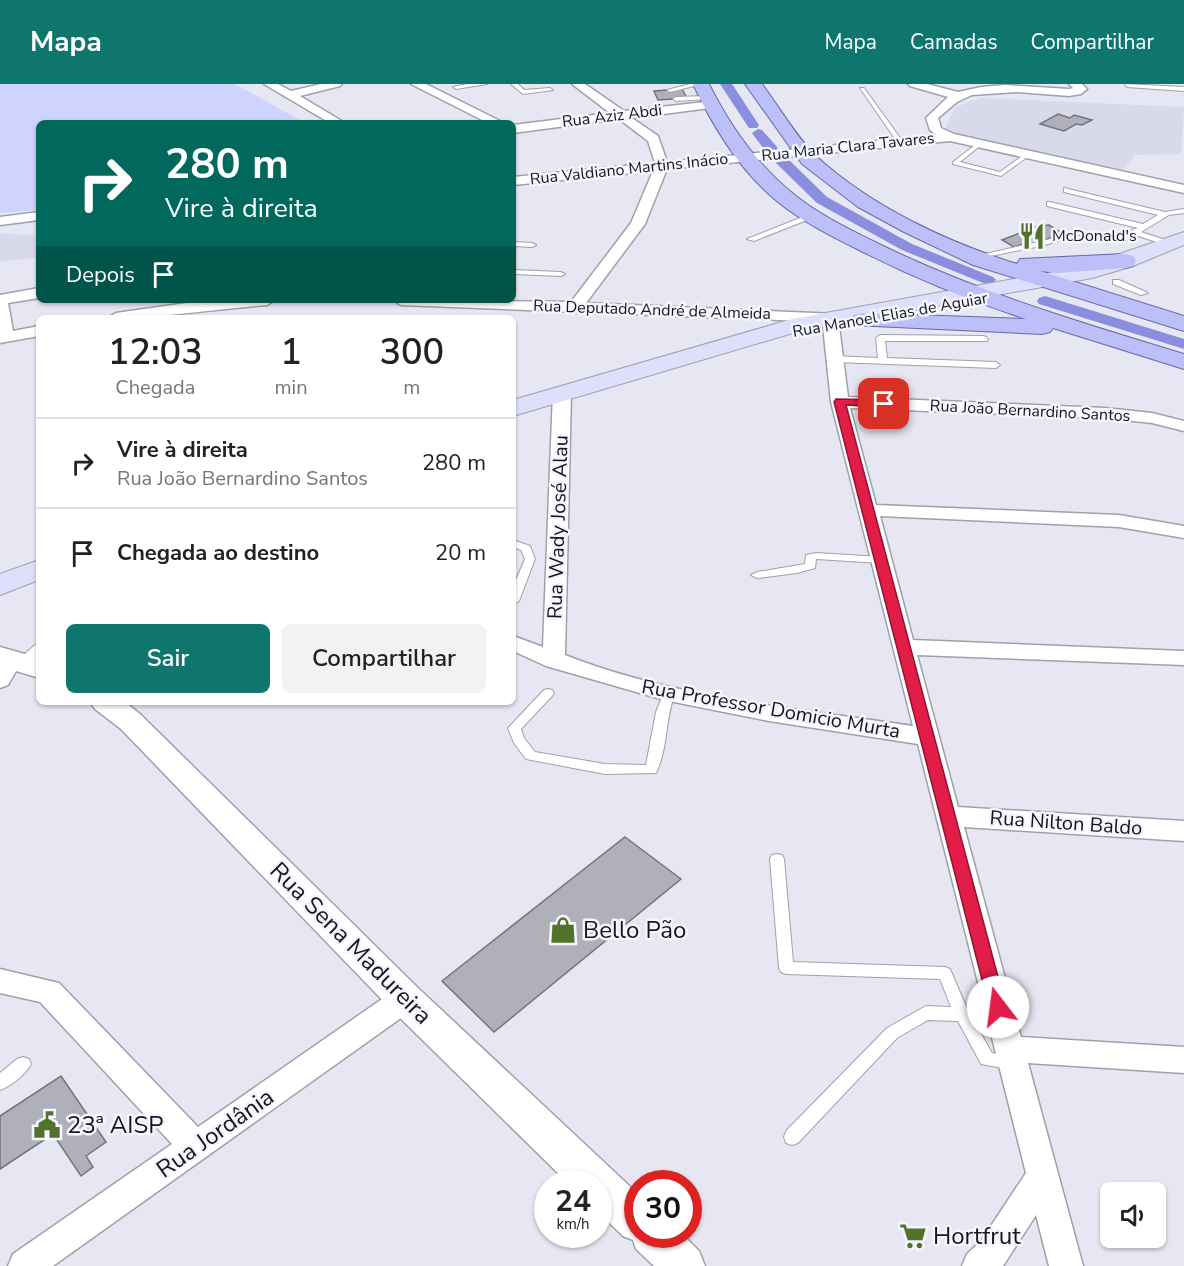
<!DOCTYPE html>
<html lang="pt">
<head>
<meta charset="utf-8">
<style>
  body { margin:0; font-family:"Nunito Sans",sans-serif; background:#f2f2f2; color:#222; height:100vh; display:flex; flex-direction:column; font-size:22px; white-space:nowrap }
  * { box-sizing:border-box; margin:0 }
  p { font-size:20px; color:#767676 }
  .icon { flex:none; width:33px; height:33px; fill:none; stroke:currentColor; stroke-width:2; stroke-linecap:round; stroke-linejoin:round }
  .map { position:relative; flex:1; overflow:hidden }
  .side { position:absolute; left:36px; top:231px; width:480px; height:390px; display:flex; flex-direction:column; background:#fff; border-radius:9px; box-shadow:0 2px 4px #0004 }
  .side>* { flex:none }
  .guide { position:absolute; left:36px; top:36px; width:480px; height:183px; border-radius:9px; box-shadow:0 2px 4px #0004; background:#00695c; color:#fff; overflow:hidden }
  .controls { position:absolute; left:1100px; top:1098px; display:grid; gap:12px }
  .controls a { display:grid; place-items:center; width:66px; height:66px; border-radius:9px; background:#fff; box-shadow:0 2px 4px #0004; font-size:30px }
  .speed { position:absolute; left:534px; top:1086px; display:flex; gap:12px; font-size:30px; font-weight:700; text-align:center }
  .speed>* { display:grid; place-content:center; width:78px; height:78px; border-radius:50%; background:#fff; box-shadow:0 2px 4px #0004; line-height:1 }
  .speed small { font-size:15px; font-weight:400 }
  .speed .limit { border:9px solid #d22; background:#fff; color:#111 }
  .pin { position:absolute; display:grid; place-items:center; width:51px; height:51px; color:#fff; margin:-26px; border-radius:12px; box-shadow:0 3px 9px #0006 }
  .me { position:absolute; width:66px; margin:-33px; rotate:345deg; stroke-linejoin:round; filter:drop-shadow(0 0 4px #0008) }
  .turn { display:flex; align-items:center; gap:21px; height:126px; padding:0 30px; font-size:27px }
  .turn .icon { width:78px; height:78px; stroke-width:2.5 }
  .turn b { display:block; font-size:42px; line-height:51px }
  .then { display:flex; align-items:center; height:57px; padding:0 30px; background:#0003; gap:12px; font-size:22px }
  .eta { display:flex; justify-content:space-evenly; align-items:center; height:102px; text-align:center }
  .eta b { font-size:36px; font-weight:600; line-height:42px }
  .cta { display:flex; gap:12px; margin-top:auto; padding:12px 30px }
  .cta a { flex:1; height:69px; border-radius:9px; background:#0f766e; color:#fff; font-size:24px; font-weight:600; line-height:69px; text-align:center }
  .cta a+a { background:#f2f2f2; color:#222 }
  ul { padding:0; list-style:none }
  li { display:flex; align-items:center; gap:18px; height:90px; padding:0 30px; border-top:2px solid #e0e0e0 }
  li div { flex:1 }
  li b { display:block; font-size:22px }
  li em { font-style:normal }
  header { display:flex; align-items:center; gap:36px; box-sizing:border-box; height:84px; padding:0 30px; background:#0f766e; color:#fff }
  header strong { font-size:28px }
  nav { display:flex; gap:33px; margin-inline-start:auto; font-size:21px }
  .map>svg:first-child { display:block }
  .built { fill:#d8daec }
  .green { fill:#cfd4fe }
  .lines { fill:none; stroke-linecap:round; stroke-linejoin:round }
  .canal { fill:#8a8edf; fill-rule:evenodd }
  .building { fill:#afb0ba; stroke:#74757e; stroke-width:1.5 }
  .service-casing { stroke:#9fa0aa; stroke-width:2 }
  .minor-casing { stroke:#9fa0aa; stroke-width:3 }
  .tertiary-casing { stroke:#9fa0aa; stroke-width:3 }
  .secondary-casing { stroke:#9fa0aa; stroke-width:2 }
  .primary-casing { stroke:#6669a8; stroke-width:2 }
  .service { fill:#fff; fill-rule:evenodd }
  .minor { fill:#fff; fill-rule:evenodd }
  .tertiary { fill:#fff; fill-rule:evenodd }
  .secondary { fill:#dedffc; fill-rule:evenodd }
  .primary { fill:#bdbff9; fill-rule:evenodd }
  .route { fill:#e11d48; stroke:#92132f; stroke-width:1.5 }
  .labels { text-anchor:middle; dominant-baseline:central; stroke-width:5; stroke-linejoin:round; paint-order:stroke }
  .far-street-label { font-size:16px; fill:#16171a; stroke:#f4f5fe }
  .far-poi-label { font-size:16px; fill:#16171a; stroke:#f4f5fe; text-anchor:start }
  .street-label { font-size:20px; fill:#16171a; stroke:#f4f5fe }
  .near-poi-label { font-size:24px; fill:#16171a; stroke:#f4f5fe; text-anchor:start }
  .near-street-label { font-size:24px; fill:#16171a; stroke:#f4f5fe }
</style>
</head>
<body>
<header>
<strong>Mapa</strong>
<nav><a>Mapa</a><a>Camadas</a><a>Compartilhar</a></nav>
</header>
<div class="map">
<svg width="1184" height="1182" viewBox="0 0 1184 1182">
  <rect width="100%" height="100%" fill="#e6e7f2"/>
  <!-- built -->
  <g class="built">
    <polygon points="984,14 1184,23 1181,70 1135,71 1123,86 950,51 946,47 946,43 955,24 970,17"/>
    <polygon points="0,149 39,152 39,173 0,178"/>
  </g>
  <!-- green -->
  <polygon class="green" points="0,0 235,0 305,39 39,39 39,126 0,129"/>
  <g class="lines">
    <!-- canal -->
    <g class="canal">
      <polygon points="720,0 732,0 759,41 757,44 749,44"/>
      <polygon points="758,45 762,46 777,63 778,66 777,69 767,69 754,52 752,49"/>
      <polygon points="781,72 786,73 827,113 912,160 993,193 996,196 993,199 983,199 902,166 817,119 776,79 775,76 776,73"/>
      <polygon points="1045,212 1184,255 1184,265 1039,220 1037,217 1039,214"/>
    </g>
  </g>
  <!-- building -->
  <g class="building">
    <polygon points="682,5 687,14 658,16 654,7"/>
    <polygon points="1058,30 1070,34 1074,31 1092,36 1082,41 1076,40 1064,47 1040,40"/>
    <polygon points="1049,141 1062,149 1030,162 1023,160 1014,163 1002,156 1038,142"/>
    <polygon points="625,753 681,795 494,948 442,897"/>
    <polygon points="61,992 106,1058 86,1072 93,1083 81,1092 53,1050 0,1085 0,1032"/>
  </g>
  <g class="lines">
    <defs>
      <g id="service">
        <polygon points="467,0 487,0 456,5 453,3"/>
        <polygon points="511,0 518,0 524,6 550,4 553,6 523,10"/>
        <polygon points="690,0 702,0 670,8 667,6"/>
        <polygon points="1125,0 1184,3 1184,7 1127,3"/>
        <polygon points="860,4 864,4 903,58 902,59 898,59"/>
        <polygon points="707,12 710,14 709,15 676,17 673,15 676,13"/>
        <polygon points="979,58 981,59 981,61 960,78 1000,88 1025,70 1030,71 1001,92 953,80 953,78"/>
        <polygon points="1064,104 1165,128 1184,125 1184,129 1169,131 1141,148 1172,158 1172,162 1169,162 1132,150 1132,146 1138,144 1047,122 1047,118 1050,118 1143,140 1158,131 1064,108"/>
        <polygon points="810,130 817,132 754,157 747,155"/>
        <polygon points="1079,146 1083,148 1082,150 1041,162 976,175 972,173 1051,155"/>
        <polygon points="513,158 532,159 536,161 532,163 513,162"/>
        <polygon points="513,186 561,188 565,190 561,192 513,190"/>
        <polygon points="1113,196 1119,196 1148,209 1141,211 1113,200"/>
        <polygon points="880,251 984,252 988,255 987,257 885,257 887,274 996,278 1000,281 996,284 835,278 831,275 835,272 878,274 876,254"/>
        <polygon points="513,456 530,462 535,475 519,517 513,521 513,503 525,475 521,466 513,463"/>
        <polygon points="816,469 881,473 886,476 881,479 816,475 815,484 797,489 757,494 751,491 757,488 805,480 806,471"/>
        <polygon points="39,560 39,570 26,582 18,582 16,579 18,576 35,561"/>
        <path d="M 548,605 L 552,606 L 554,609 L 552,612 L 521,645 L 524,654 L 535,668 L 605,680 L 646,681 L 656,628 L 665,606 L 673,606 L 675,609 C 665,635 668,665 656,689 L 605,690 L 526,675 L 514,659 L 508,644 L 544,606 Z"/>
        <polygon points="777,770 782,771 784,775 793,878 945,883 950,885 968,927 992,969 1019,974 1021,979 1019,984 1013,986 981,980 958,937 928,936 897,954 798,1059 792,1061 786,1059 784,1053 786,1047 887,944 926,922 951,923 940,895 786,890 781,888 779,884 770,775 772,771"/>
        <path d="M 23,973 L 29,975 L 31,980 C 26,990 11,1002 0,1006 L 0,989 L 17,975 Z"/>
      </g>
      <g id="minor">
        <polygon points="264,0 278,0 291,7 321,0 342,0 340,2 300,12 345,39 330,39"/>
        <polygon points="411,0 426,0 504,39 488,39"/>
        <path d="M 572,0 L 585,0 L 624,27 L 714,17 L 716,20 L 710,24 L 632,34 L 658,52 L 667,78 L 936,51 L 930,46 L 926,34 L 948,13 L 910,2 L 908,0 L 927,0 L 958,8 L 981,3 L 1005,1 L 1069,5 L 1073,4 L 1069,0 L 1082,0 L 1087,5 L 1081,10 L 1069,12 L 1017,8 L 972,11 L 957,18 L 938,34 L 941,44 L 954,50 L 1184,101 L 1184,109 L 950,57 L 667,85 L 645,140 L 586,219 L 837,230 L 839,233 L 832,237 L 839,242 L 848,313 L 1105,324 L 1152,329 L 1184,337 L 1184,347 L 1152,339 L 1105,334 L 850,324 L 876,421 L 1119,431 L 1184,442 L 1184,454 L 1119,443 L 880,432 L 913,556 L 1184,567 L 1184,581 L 917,571 L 958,723 L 1184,737 L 1184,757 L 964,743 L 1021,953 L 1184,963 L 1184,989 L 1028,979 L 1083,1182 L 1049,1182 L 1036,1131 L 1003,1182 L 962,1182 L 967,1170 L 981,1157 L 1026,1089 L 918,660 L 769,637 L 664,616 L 546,582 L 513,567 L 513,552 L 543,563 L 553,308 L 556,304 L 568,304 L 571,308 L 565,571 C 673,614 799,625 913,642 L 831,318 L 823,242 L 829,238 L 401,221 L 393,216 L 571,218 L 631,139 L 653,87 L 513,101 L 513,93 L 655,79 L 648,57 L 619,35 L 513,49 L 513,41 L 610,29 Z"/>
        <polygon points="39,128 39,136 0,141 0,133"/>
        <polygon points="39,204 39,214 8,219 13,247 39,242 39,252 0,259 0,211"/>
        <path d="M 208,216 L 275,216 L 267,221 C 214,225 161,234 108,234 L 116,229 Z"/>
        <polygon points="12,568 20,570 23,575 8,601 0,604 0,577 4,570"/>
        <polygon points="0,885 59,899 198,1043 395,906 405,903 415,906 419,915 415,924 53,1182 8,1182 13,1170 172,1060 40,918 0,909"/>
      </g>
      <g id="tertiary">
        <polygon points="0,563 39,574 39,594 0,582"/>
        <polygon points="90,618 125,618 141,631 418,904 638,1110 638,1150 682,1150 699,1167 705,1182 654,1182 636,1165 633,1156 623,1152 598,1128 598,1100 569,1100 392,926 121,645 95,625"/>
      </g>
      <g id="secondary">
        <polygon points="1184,148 1184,161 1133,182 1092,194 803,246 513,332 513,316 792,235 1081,183"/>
        <polygon points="39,476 39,496 0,511 0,490"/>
      </g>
      <g id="primary">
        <path d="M 693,0 L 709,0 C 729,40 756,79 791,108 C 817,130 851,146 881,161 C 978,208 1081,239 1184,270 L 1184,285 L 1053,244 L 1050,248 L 1042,250 L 853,241 L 849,236 L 853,231 L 861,229 L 1026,235 C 971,217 917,195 865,169 C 835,154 804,139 778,118 C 741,88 713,43 693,0 Z"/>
        <path d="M 745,0 L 762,0 C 777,20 799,57 817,73 C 872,123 947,158 1017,180 L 1020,175 L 1125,170 L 1133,172 L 1136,177 L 1133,182 L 1125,184 L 1057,189 L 1040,187 L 1184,232 L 1184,247 L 973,181 L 904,148 L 858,123 L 802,80 Z"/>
      </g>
    </defs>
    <!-- service casing -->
    <use href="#service" class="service-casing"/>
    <!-- minor casing -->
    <use href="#minor" class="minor-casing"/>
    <!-- tertiary casing -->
    <use href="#tertiary" class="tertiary-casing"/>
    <!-- secondary casing -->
    <use href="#secondary" class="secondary-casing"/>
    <!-- primary casing -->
    <use href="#primary" class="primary-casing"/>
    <!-- service -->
    <use href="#service" class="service"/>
    <!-- minor -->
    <use href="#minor" class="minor"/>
    <!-- tertiary -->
    <use href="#tertiary" class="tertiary"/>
    <!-- secondary -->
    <use href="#secondary" class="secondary"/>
    <!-- primary -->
    <use href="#primary" class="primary"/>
  </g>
  <!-- route -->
  <polygon class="route" points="836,315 884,316 889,320 884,323 846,321 1006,923 1004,928 998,930 992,928 989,923 834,318"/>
  <!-- icons -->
  <defs>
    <symbol id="restaurant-bare" viewBox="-9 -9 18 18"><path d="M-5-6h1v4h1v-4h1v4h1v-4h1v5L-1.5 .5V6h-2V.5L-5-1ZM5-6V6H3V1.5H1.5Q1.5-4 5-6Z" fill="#50722a" stroke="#f4f5fe" stroke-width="2.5" paint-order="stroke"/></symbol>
    <symbol id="shop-bare" viewBox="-9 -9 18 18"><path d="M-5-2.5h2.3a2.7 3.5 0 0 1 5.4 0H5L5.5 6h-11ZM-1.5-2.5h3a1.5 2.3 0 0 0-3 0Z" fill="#50722a" stroke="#f4f5fe" stroke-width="2.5" paint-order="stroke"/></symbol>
    <symbol id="civic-bare" viewBox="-9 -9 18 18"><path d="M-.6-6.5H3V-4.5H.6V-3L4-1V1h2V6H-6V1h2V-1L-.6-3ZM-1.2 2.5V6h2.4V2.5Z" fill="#50722a" stroke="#f4f5fe" stroke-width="2.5" paint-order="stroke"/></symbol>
    <symbol id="supermarket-bare" viewBox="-9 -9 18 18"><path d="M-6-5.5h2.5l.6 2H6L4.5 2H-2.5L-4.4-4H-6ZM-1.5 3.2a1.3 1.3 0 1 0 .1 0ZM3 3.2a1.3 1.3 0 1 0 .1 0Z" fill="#50722a" stroke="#f4f5fe" stroke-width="2.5" paint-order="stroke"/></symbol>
  </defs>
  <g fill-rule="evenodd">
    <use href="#restaurant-bare" x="1013" y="133" width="38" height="38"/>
    <use href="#shop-bare" x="544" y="827" width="38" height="38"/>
    <use href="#civic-bare" x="28" y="1022" width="38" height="38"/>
    <use href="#supermarket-bare" x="894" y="1133" width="38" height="38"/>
  </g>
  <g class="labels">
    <!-- far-street labels -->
    <g class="far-street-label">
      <text transform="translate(612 32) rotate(-7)">Rua Aziz Abdi</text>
      <text transform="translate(848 63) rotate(-6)">Rua Maria Clara Tavares</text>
      <text transform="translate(629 85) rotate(-6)">Rua Valdiano Martins Inácio</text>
      <text transform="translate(652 226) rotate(2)">Rua Deputado André de Almeida</text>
      <text transform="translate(890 231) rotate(-10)">Rua Manoel Elias de Aguiar</text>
      <text transform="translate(1030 327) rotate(3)">Rua João Bernardino Santos</text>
    </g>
    <!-- far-poi labels -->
    <g class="far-poi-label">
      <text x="1052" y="152">McDonald's</text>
    </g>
    <!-- street labels -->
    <g class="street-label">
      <text transform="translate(558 443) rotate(-88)">Rua Wady José Alau</text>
      <text transform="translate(771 625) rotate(10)">Rua Professor Domicio Murta</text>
      <text transform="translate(1066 739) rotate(4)">Rua Nilton Baldo</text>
    </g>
    <!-- near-poi labels -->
    <g class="near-poi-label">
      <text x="583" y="846">Bello Pão</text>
      <text x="67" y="1041">23ª AISP</text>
      <text x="933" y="1152">Hortfrut</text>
    </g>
    <!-- near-street labels -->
    <g class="near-street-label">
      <text transform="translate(351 859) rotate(45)">Rua Sena Madureira</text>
      <text transform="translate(215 1049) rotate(-35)">Rua Jordânia</text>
    </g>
  </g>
</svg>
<div class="controls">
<a><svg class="icon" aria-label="sound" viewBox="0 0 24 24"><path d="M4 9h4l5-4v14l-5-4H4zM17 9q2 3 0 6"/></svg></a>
</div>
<div class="speed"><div>24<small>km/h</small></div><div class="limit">30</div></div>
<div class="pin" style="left:884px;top:320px;background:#d93025"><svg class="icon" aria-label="arrive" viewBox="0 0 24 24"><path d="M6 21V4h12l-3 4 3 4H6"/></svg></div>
<svg class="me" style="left:998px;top:923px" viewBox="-20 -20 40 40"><circle r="19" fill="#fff"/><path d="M0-13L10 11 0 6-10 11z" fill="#e11d48"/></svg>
<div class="guide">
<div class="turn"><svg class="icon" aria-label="right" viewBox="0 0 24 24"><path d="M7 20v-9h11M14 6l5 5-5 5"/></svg><div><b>280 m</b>Vire à direita</div></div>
<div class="then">Depois<svg class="icon" aria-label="arrive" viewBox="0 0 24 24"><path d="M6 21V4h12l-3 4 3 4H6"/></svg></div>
</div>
<section class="side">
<div class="eta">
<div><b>12:03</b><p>Chegada</p></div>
<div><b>1</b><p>min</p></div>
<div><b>300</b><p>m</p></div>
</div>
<ul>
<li><svg class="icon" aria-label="right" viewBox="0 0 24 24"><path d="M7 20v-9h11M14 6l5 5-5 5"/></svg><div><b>Vire à direita</b><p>Rua João Bernardino Santos</p></div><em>280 m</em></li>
<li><svg class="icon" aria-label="arrive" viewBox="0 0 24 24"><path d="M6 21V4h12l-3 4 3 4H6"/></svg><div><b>Chegada ao destino</b></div><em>20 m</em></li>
</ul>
<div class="cta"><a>Sair</a><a>Compartilhar</a></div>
</section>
</div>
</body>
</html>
